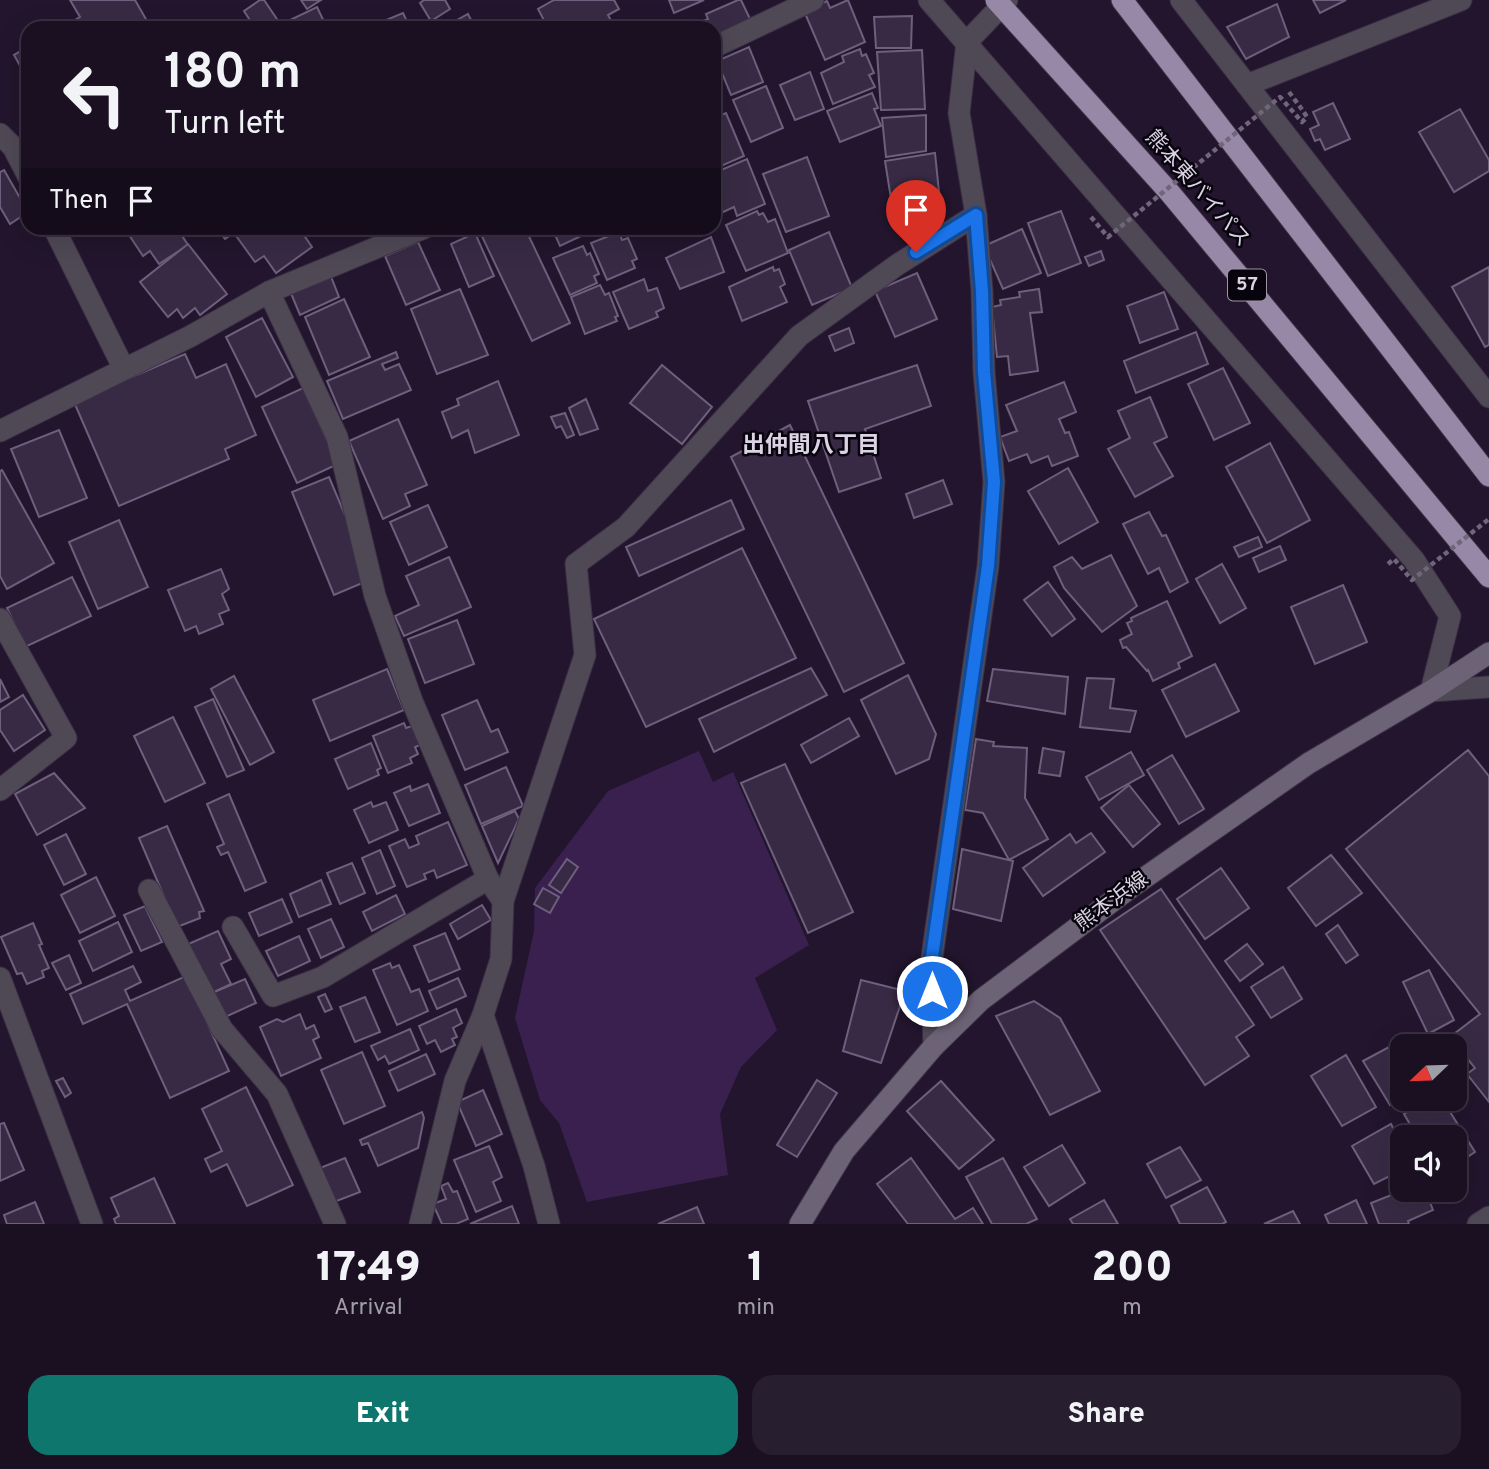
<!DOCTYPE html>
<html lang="en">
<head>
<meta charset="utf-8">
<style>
  body { margin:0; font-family:Overpass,"Noto Sans JP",sans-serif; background:#271e2f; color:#f1f3f6; height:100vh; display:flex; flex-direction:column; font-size:26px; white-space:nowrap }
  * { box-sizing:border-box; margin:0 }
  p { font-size:23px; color:#9f9da5 }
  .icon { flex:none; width:38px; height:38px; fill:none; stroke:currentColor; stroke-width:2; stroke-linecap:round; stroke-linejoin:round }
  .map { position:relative; height:1224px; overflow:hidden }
  .sheet { display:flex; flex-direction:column; background:#1a1022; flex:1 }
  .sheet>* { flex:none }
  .guide { position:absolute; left:21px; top:21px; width:700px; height:214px; border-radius:21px; box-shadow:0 7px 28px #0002,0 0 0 2px #383040; background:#1a1022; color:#f1f3f6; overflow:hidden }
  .needle { width:46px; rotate:247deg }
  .buttons { position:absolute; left:1390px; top:1034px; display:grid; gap:14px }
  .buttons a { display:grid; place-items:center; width:77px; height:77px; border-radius:14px; background:#1a1022; box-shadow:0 7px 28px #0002,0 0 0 2px #383040; font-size:35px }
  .pin { position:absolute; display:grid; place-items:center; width:60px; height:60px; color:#fff; margin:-72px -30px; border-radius:50% 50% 50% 0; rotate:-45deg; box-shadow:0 0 7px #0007 }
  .pin .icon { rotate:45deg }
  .me { position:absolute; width:77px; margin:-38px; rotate:0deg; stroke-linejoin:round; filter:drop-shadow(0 0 5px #0008) }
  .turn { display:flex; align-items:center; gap:24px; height:147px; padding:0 28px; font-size:32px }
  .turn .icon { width:91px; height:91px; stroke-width:2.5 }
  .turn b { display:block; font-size:49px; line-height:60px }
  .then { display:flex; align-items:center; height:66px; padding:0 28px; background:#0003; gap:14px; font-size:26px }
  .eta { display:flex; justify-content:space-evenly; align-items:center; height:119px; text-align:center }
  .eta b { font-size:42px; font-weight:800; line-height:49px }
  .button { display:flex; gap:14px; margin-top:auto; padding:14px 28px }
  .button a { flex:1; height:80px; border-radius:21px; background:#0f766e; color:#fff; font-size:28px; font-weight:800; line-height:80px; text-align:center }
  .button a+a { background:#271e2f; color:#f1f3f6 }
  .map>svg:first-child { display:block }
  .green { fill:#3a204f }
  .building { fill:#382a44; stroke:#6e5f7d; stroke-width:2 }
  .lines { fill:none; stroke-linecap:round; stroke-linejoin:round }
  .street-casing { stroke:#3c3047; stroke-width:23 }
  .secondary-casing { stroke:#3c3047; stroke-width:23 }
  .highway-casing { stroke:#3c3047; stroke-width:23 }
  .path { stroke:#70657b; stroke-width:4.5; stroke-dasharray:5 3.5; stroke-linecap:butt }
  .street { stroke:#4f4956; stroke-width:21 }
  .secondary { stroke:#6d6377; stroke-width:21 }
  .highway { stroke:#9888a7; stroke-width:21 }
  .path-bridge { stroke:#70657b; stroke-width:4.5; stroke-dasharray:5 3.5; stroke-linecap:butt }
  .route-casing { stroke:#114b97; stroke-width:18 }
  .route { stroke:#1a73e8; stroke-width:12 }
  .labels { text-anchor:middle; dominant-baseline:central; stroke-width:5; stroke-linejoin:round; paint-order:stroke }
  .shield { fill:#08040d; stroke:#9c95a4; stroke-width:2 }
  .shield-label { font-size:19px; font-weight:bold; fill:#dbd3e4 }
  .street-label { font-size:21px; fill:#dbd3e4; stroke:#08040d }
  .neighbourhood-label { font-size:23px; font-weight:bold; fill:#dbd3e4; stroke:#08040d }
</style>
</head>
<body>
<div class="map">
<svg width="1489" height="1224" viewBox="0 0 1489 1224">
  <rect width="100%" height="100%" fill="#22152d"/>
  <!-- green -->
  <polygon class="green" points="699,751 713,782 733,772 809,945 755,978 777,1030 741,1067 720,1114 728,1175 587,1202 559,1123 540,1100 515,1018 534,931 535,888 608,791"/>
  <!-- building -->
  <g class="building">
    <polygon points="70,0 135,0 151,28 61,28 80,17"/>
    <polygon points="260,0 264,0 283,28 255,28 244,11"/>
    <polygon points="301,0 321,0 307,9"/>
    <polygon points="424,0 445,0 450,9 431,21 420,3"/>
    <polygon points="554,0 614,0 619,9 608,15 615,28 548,28 538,9"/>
    <polygon points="669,0 704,0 674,13"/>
    <polygon points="738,0 741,0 751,21 714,36 714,28 696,28 695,24 708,19 706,14"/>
    <polygon points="848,0 865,42 825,60 804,11 827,1 830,8"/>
    <polygon points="1313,0 1346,0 1320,13"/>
    <polygon points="1277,4 1289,37 1246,59 1227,27"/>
    <polygon points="317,7 327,28 289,28 286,22"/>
    <polygon points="403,13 410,28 367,28"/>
    <polygon points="468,14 475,28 443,28"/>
    <polygon points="912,16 911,48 876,48 874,17"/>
    <polygon points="28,47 28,80 14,55"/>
    <polygon points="749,47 763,82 731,95 717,61"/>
    <polygon points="860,49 862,56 866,54 874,73 869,75 875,87 833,104 821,73 844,62 842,56"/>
    <polygon points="922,50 925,109 881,110 877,52"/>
    <polygon points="810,72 824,109 795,120 780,85"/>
    <polygon points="766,86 783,128 751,142 733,100"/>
    <polygon points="872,93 878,108 874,109 881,126 840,142 827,111"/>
    <polygon points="1333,103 1350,139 1325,150 1320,139 1315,141 1310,129 1319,125 1313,112"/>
    <polygon points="1460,109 1489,160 1489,171 1454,192 1419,132"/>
    <polygon points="726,113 744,156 714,169 714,118"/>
    <polygon points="926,115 926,151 886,157 882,118"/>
    <polygon points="935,153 939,192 923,194 927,221 895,224 885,161"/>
    <polygon points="807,157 829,216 786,232 763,174"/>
    <polygon points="747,159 765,204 737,216 734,207 719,214 714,202 714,173"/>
    <polygon points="4,170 28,212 10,224 0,207 0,172"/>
    <polygon points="757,211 759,215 763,213 768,222 775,219 788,253 746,271 726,225"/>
    <polygon points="1061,211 1081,263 1048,276 1028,223"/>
    <polygon points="127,228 177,228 188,245 159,264 150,251 143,256 125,229"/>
    <polygon points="217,228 299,228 312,247 276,273 264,256 255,262 234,233 225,239"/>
    <polygon points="478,228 525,228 570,323 532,341"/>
    <polygon points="552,228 598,228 560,246"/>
    <polygon points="1022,229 1041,273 1003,289 984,246"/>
    <polygon points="619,232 622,240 628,238 637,259 632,261 635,268 607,280 591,243"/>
    <polygon points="829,232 852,288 812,305 789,250"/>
    <polygon points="475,233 494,276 469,287 451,244"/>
    <polygon points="711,237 724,272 680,289 666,258"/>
    <polygon points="418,242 440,290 406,305 385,256"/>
    <polygon points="188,244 227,294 200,315 195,308 183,318 177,309 168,317 140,282"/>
    <polygon points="583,246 587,255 590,253 599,274 594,276 597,283 570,295 553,258"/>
    <polygon points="1101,251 1104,260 1089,266 1085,257"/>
    <polygon points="773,267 774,271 779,269 785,284 780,287 787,302 742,321 729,287"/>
    <polygon points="1489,267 1489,345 1485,347 1452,287"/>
    <polygon points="917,273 937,319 895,337 875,291"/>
    <polygon points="330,274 339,297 300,315 290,291"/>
    <polygon points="644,279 648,291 657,288 664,308 656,312 658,317 629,329 613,292"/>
    <polygon points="600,285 605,295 609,293 618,316 615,317 617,321 585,334 571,297"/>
    <polygon points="460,289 488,355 437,374 411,309"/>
    <polygon points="1039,289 1042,312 1030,313 1038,371 1010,375 1008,356 997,357 992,307 1001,305 1000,300 1020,297 1019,292"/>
    <polygon points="1164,292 1178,329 1140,343 1127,306"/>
    <polygon points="344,299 370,357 329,375 305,317"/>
    <polygon points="262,318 293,377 256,397 226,337"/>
    <polygon points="849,328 854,343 835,351 829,336"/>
    <polygon points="1196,332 1208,364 1136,393 1124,361"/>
    <polygon points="396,352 398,358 382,364 385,370 399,364 411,390 343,419 327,381"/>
    <polygon points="185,354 196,378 226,364 256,435 225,449 229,459 119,506 74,402"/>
    <polygon points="662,365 712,407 682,444 630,403"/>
    <polygon points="917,365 931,406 865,429 881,478 839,492 808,401"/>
    <polygon points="1223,368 1250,423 1214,440 1188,384"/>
    <polygon points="498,381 519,435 475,453 468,430 452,438 442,412 459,405 457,399"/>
    <polygon points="1064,382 1076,412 1059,419 1065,433 1069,432 1078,456 1052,466 1048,456 1031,463 1027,454 1009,461 1000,437 1017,431 1006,405"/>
    <polygon points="303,388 338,464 297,483 262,407"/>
    <polygon points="1150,397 1167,437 1154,443 1173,476 1135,497 1108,449 1130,438 1118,411"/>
    <polygon points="586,399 598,429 580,435 569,408"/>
    <polygon points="565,413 574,435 567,438 561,426 556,428 551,417"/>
    <polygon points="398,419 427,485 405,494 410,506 383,519 349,441"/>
    <polygon points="790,425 904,663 844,692 731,457"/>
    <polygon points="59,430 87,498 39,517 11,449"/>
    <polygon points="1270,443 1310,520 1267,543 1226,467"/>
    <polygon points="1068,468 1098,522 1059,544 1028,491"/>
    <polygon points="2,470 54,563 7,589 0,576 0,471"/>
    <polygon points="329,477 372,579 334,595 292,492"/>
    <polygon points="943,480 952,504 914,518 906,494"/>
    <polygon points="731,500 744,529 639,576 626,547"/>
    <polygon points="428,505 447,547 409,565 390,522"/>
    <polygon points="1149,512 1162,536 1166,535 1188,582 1170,592 1159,568 1148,574 1123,524"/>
    <polygon points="119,520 148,587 98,609 69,542"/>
    <polygon points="1258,537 1262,547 1239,557 1234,547"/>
    <polygon points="1280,546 1286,560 1259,572 1253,558"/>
    <polygon points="742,548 796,658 646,727 594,619"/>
    <polygon points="1111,555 1137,606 1102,632 1064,588 1054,567 1072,557 1082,569"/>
    <polygon points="449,557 471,607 404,636 395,616 419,605 406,576"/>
    <polygon points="1222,564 1246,608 1220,623 1196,579"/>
    <polygon points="221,569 229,589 222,594 229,610 219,614 223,624 199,634 196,626 185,631 168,590"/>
    <polygon points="72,577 91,616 25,647 7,608"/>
    <polygon points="1048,582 1075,619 1052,636 1024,600"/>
    <polygon points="1343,585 1367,642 1315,664 1291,607"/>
    <polygon points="1167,601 1192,656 1178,663 1180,668 1153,681 1148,670 1147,671 1126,647 1123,648 1120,640 1132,634 1127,623 1132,621 1131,618"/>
    <polygon points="457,620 474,664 425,683 408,639"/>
    <polygon points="1215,664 1239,711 1186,737 1162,690"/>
    <polygon points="811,668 827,695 714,752 699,719"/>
    <polygon points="387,669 404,710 330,741 313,700"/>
    <polygon points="993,669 1068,677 1065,714 987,701"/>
    <polygon points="908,675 936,734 929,759 896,774 861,700"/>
    <polygon points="234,676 274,752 250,765 211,689"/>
    <polygon points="1087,678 1114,679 1110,708 1136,711 1130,732 1080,727"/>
    <polygon points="0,679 9,697 0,702"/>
    <polygon points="23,695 45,730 14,751 0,730 0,710"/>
    <polygon points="213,699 244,770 227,777 195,707"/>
    <polygon points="477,700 491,732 498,729 508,752 465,770 442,715"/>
    <polygon points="173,717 205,783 165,802 134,736"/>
    <polygon points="849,718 859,736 811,763 801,745"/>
    <polygon points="404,723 406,728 412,726 420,745 415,747 418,754 410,758 412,763 388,773 373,736"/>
    <polygon points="976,739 994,742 993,746 1027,748 1025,798 1048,839 1009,860 983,813 965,810"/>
    <polygon points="371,743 381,768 377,770 379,775 348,789 335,759"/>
    <polygon points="1043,748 1064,752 1060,776 1039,773"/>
    <polygon points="1468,750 1489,776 1489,1102 1467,1074 1475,1068 1450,1037 1480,1014 1346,849"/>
    <polygon points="1131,752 1144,775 1099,800 1086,777"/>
    <polygon points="1172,755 1204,809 1179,824 1147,770"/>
    <polygon points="785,764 853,912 808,933 741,783"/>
    <polygon points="506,767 523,806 481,824 465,785"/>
    <polygon points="54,773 85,808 37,835 15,794"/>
    <polygon points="428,784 440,813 409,826 394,793 410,786 411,791"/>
    <polygon points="1129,785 1160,824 1133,847 1101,808"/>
    <polygon points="229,794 266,882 245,891 228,852 221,855 217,847 224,844 207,804"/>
    <polygon points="371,802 373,807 386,802 398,830 369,843 354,810"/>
    <polygon points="515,811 519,819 498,863 482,826"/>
    <polygon points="448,822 467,865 437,878 434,870 424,874 426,879 407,887 389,846 405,839 409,848 419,844 416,836"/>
    <polygon points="167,826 204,911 199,912 200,918 177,927 139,838"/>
    <polygon points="1091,833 1105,852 1043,896 1023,868 1070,834 1076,843"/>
    <polygon points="66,834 86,874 64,885 44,845"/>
    <polygon points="962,849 1013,861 1001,921 953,909"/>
    <polygon points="380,850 395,886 377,894 362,858"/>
    <polygon points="1331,855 1362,893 1316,926 1288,888"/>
    <polygon points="567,859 578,867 561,893 549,885"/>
    <polygon points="352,863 365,893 340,904 327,873"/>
    <polygon points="1221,868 1249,908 1205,939 1177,899"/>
    <polygon points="96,877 115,916 80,933 61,895"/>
    <polygon points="321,880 331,904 299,917 290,894"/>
    <polygon points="543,888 559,897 550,913 534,904"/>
    <polygon points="1161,889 1254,1025 1236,1037 1249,1056 1205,1085 1100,930"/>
    <polygon points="396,895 405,914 372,931 363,912"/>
    <polygon points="282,899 292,922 259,936 249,913"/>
    <polygon points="482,905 491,920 458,939 450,924"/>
    <polygon points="145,906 162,942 141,951 124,915"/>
    <polygon points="331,919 344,947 321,958 308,929"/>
    <polygon points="118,922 132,952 93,971 79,941"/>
    <polygon points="33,923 42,944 39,945 49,968 42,971 44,977 27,984 22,973 17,974 1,937"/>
    <polygon points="1338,925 1358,955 1346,963 1326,934"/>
    <polygon points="218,931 231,959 221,964 231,984 212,993 186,945"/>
    <polygon points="445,933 460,969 429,982 414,946"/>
    <polygon points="299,936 310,961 278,976 266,951"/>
    <polygon points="1247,944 1263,964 1240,981 1225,961"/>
    <polygon points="69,955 81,983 66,990 52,963"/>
    <polygon points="390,963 392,968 399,965 411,992 419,989 428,1011 397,1025 373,970"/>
    <polygon points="133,966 141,982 125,990 130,1001 186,976 229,1071 170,1098 127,1004 83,1024 70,994"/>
    <polygon points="1283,967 1302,999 1271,1018 1251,987"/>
    <polygon points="1429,970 1454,1020 1428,1034 1403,982"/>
    <polygon points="458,978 466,996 437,1009 429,991"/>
    <polygon points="245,979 256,1003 223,1018 212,993"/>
    <polygon points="861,980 905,991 881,1063 843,1051"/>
    <polygon points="325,994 332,1009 325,1012 318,997"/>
    <polygon points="365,997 380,1032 355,1042 340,1007"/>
    <polygon points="1034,1001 1060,1018 1100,1091 1050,1115 996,1016"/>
    <polygon points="456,1009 462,1023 453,1028 457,1037 452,1039 455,1045 441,1052 435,1040 427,1044 419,1026"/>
    <polygon points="300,1014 306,1029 314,1025 319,1037 313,1040 321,1058 281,1076 260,1027 277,1019 283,1022"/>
    <polygon points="410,1029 419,1050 389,1064 385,1056 378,1060 371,1046"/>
    <polygon points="1402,1040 1406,1046 1402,1046 1402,1096 1390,1105 1363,1061"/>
    <polygon points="362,1052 385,1106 344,1124 321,1070"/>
    <polygon points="426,1054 435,1074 398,1091 389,1071"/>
    <polygon points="1346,1055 1376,1107 1342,1126 1311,1076"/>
    <polygon points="63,1078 71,1093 65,1097 56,1081"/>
    <polygon points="817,1080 837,1093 797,1157 777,1145"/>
    <polygon points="941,1081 994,1140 959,1169 907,1111"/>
    <polygon points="246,1087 293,1185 247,1206 227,1164 211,1172 205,1159 222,1151 202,1109"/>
    <polygon points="483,1090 502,1134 476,1146 457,1102"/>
    <polygon points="1430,1099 1442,1099 1475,1152 1454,1166 1454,1138 1418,1138 1404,1114"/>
    <polygon points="422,1112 424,1118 418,1148 378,1166 368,1143 362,1145 360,1140"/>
    <polygon points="4,1123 24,1170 0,1181 0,1124"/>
    <polygon points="1391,1124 1402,1145 1402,1170 1374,1184 1352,1146"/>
    <polygon points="1062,1145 1085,1183 1049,1206 1024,1167"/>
    <polygon points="489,1146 502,1177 493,1182 501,1201 476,1212 454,1160"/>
    <polygon points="1180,1147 1201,1180 1166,1198 1147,1164"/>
    <polygon points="345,1158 360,1192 334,1202 320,1168"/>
    <polygon points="911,1158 955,1219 973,1208 983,1224 908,1224 877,1184"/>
    <polygon points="1003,1158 1037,1219 1026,1224 992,1224 966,1177"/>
    <polygon points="154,1178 175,1224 116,1224 114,1219 119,1216 111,1198"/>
    <polygon points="448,1183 453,1192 457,1191 468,1219 456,1224 442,1224 433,1204 446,1199 441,1186"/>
    <polygon points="1207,1187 1226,1222 1222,1224 1180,1224 1171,1206"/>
    <polygon points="1404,1190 1425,1190 1433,1210 1408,1221 1409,1224 1379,1224 1371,1203"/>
    <polygon points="1104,1200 1118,1224 1073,1224 1070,1219"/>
    <polygon points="1356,1200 1367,1224 1329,1224 1325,1215"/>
    <polygon points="35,1202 44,1224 7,1224 4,1215"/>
    <polygon points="512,1206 519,1224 470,1224"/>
    <polygon points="697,1207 704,1224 658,1224"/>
    <polygon points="1293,1211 1300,1224 1264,1224"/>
  </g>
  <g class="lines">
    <defs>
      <g id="street">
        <polyline points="929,0 1414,560 1450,616 1431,691 1489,687"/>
        <polyline points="1181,0 1489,397"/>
        <polyline points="714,47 813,0"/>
        <polyline points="1247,85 1461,0"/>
        <polyline points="0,134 13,147 28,176"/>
        <polyline points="54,228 124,369"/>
        <polyline points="269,292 337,437 375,596 412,701 488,879 503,901"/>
        <polyline points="0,431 191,336 269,292 424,228"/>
        <polyline points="0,619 66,738 0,790"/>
        <polyline points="149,890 222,1029 277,1094 335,1224"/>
        <polyline points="233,927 273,996 323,977 488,879"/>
        <polyline points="0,978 92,1224"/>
        <polyline points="483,1015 534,1166 549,1224"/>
        <polyline points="934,1046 931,964 988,566 994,482 984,372 982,291 976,215 959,113 967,42 1007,0"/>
        <polyline points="420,1224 455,1081 483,1015 501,959 503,901 585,655 576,564 626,527 799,336 897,265 976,215"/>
        <polyline points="1478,1224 1489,1217"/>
      </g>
      <polyline id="secondary" points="800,1224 844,1151 934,1046 981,1000 1130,888 1309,763 1431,691 1489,653"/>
      <g id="highway">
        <polyline points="996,0 1170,193 1489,577"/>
        <polyline points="1122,0 1489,476"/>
      </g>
    </defs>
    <!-- street casing -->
    <use href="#street" class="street-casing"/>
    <!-- secondary casing -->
    <use href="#secondary" class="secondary-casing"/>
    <!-- highway casing -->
    <use href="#highway" class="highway-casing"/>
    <!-- path -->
    <polyline class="path" points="1289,92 1301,108"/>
    <!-- street -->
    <use href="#street" class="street"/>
    <!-- secondary -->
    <use href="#secondary" class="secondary"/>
    <!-- highway -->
    <use href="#highway" class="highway"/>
    <!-- path-bridge -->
    <g class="path-bridge">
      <polyline points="1091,217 1108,237 1280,97 1302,122 1307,117 1301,108"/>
      <polyline points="1388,564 1394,559 1412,580 1489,519"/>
    </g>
  </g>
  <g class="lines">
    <defs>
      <polyline id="route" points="916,252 976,215 982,291 984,372 994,482 988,566 931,964 932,991"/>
    </defs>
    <!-- route casing -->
    <use href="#route" class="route-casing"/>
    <!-- route -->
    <use href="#route" class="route"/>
  </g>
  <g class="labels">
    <!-- shield labels -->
    <rect class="shield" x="1228" y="269.5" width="38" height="31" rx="5"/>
    <g class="shield-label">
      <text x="1247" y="285">57</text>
    </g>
    <!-- street labels -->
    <g class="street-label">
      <text transform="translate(1197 189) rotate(49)">熊本東バイパス</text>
      <text transform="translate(1112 902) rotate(-36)">熊本浜線</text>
    </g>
    <!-- neighbourhood labels -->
    <g class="neighbourhood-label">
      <text x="811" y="446">出仲間八丁目</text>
    </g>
  </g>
</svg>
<div class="buttons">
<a><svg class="needle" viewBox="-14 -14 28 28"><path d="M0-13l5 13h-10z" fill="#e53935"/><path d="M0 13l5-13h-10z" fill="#9f9da5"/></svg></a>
<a><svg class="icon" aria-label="sound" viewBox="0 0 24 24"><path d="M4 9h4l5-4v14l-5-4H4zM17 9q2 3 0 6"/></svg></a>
</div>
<div class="pin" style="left:916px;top:252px;background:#d93025"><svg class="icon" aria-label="arrive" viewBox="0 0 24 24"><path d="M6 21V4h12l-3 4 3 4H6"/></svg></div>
<svg class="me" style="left:932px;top:991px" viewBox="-20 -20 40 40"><circle r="17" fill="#1a73e8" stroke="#fff" stroke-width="3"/><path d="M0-11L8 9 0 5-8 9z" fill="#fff"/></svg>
<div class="guide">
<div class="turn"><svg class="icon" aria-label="left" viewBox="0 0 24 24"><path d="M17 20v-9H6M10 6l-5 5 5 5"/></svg><div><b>180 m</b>Turn left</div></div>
<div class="then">Then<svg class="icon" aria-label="arrive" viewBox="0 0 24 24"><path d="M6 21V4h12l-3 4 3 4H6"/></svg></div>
</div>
</div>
<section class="sheet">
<div class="eta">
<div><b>17:49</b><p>Arrival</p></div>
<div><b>1</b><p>min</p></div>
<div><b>200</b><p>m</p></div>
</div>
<div class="button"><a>Exit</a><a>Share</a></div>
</section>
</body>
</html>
